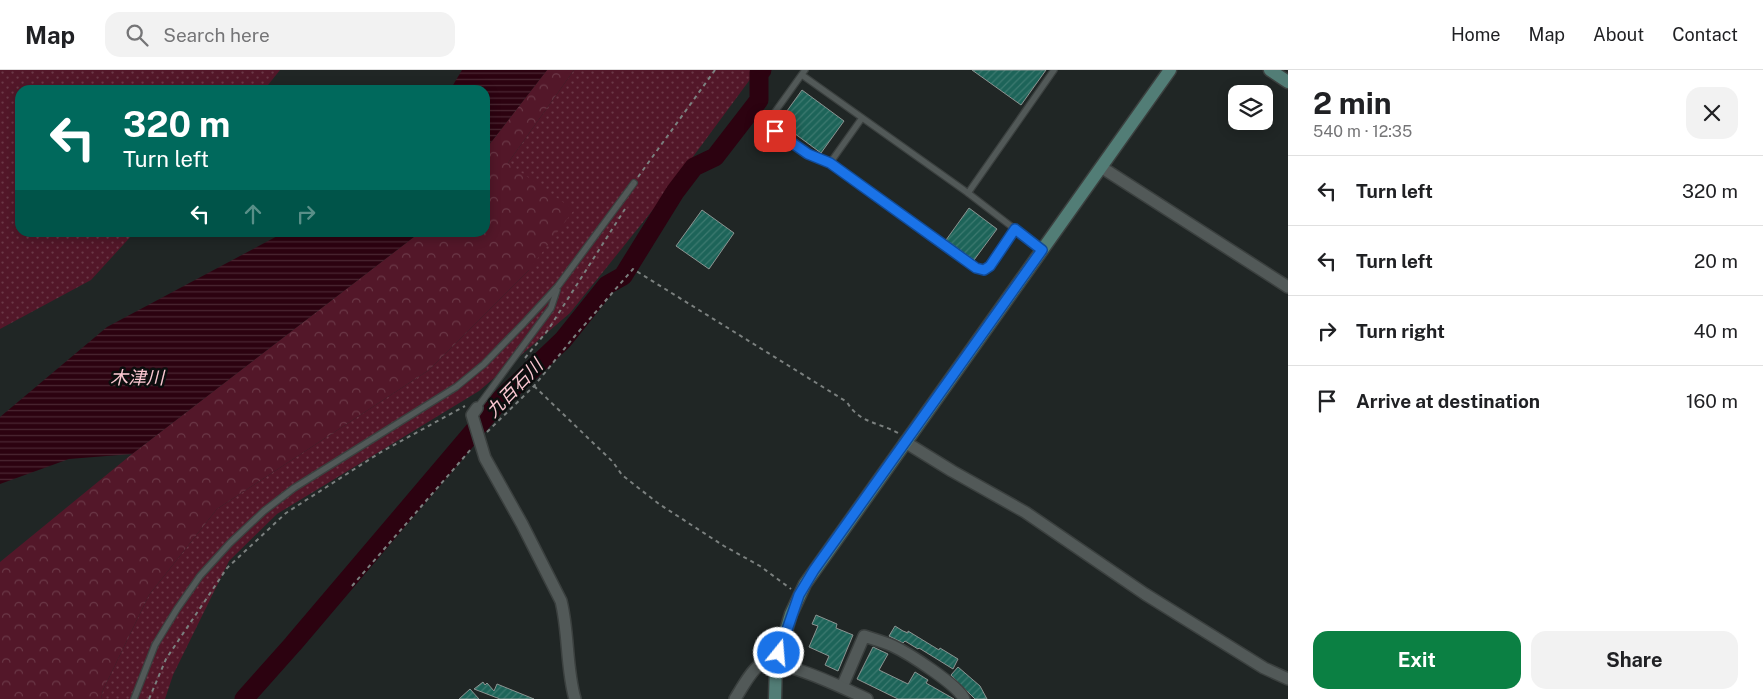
<!DOCTYPE html>
<html lang="en">
<head>
<meta charset="utf-8">
<style>
  body { margin:0; font-family:"Public Sans","Noto Sans JP",sans-serif; background:#f2f2f2; color:#202124; height:100vh; display:flex; flex-direction:column; font-size:19px; white-space:nowrap }
  * { box-sizing:border-box; margin:0 }
  p { font-size:16px; color:#757577 }
  .icon { flex:none; width:28px; height:28px; fill:none; stroke:currentColor; stroke-width:2; stroke-linecap:round; stroke-linejoin:round }
  .map { position:relative; flex:1; overflow:hidden }
  .panel { display:flex; flex-direction:column; background:#fff; width:475px }
  .panel>* { flex:none }
  .top-card { position:absolute; left:15px; top:15px; width:475px; height:152px; border-radius:15px; box-shadow:0 2px 12px #0003; background:#00695c; color:#fff; overflow:hidden }
  .tools { position:absolute; left:1228px; top:15px; display:grid; gap:10px }
  .tools a { display:grid; place-items:center; width:45px; height:45px; border-radius:10px; background:#fff; box-shadow:0 2px 12px #0003; font-size:25px }
  .pin { position:absolute; display:grid; place-items:center; width:42px; height:42px; color:#fff; margin:-21px; border-radius:10px; box-shadow:0 2px 8px #0006 }
  .me { position:absolute; width:55px; margin:-28px; rotate:17deg; stroke-linejoin:round; filter:drop-shadow(0 0 4px #0008) }
  .turn { display:flex; align-items:center; gap:18px; height:105px; padding:0 25px; font-size:22px }
  .turn .icon { width:65px; height:65px; stroke-width:2.5 }
  .turn b { display:block; font-size:35px; line-height:42px }
  .lanes { display:flex; align-items:center; height:48px; padding:0 25px; background:#0003; justify-content:center; gap:25px; direction:ltr }
  .lanes .off { opacity:.35 }
  .round { display:grid; place-items:center; flex:none; width:52px; height:52px; border-radius:15px; background:#f2f2f2 }
  .headline { display:flex; align-items:center; justify-content:space-between; height:85px; padding:0 25px }
  h1 { font-size:30px; font-weight:700; line-height:38px }
  .cta { display:flex; gap:10px; margin-top:auto; padding:10px 25px }
  .cta a { flex:1; height:58px; border-radius:15px; background:#0b8043; color:#fff; font-size:20px; font-weight:700; line-height:58px; text-align:center }
  .cta a+a { background:#f2f2f2; color:#202124 }
  ul { padding:0; list-style:none }
  li { display:flex; align-items:center; gap:15px; height:70px; padding:0 25px; border-top:1px solid #e0e0e0 }
  li div { flex:1 }
  li b { display:block; font-size:19px }
  li em { font-style:normal }
  header { display:flex; align-items:center; gap:30px; box-sizing:border-box; height:70px; padding:0 25px; background:#fff; border-bottom:1px solid #e0e0e0 }
  header strong { font-size:24px }
  nav { display:flex; gap:28px; margin-inline-start:auto; font-size:18px }
  .search { width:350px; height:45px; background:#f2f2f2; display:flex; align-items:center; gap:12px; box-sizing:border-box; padding:0 18px; border-radius:15px; color:#757577; font-size:19px }
  main { display:flex; flex:1; min-height:0 }
  .map>svg:first-child { display:block }
  .grass { fill:url(#grass-dots) }
  .forest { fill:url(#forest-crowns) }
  .water { fill:url(#water-rules) }
  .lines { fill:none; stroke-linecap:round; stroke-linejoin:round }
  .river { stroke:#2c0210; stroke-width:19 }
  .building { fill:url(#building-hatch); stroke:#8c9492 }
  .lane-casing { stroke:#3b403f; stroke-width:8 }
  .street-casing { stroke:#3b403f; stroke-width:14 }
  .secondary-casing { stroke:#3b403f; stroke-width:15 }
  .path { stroke:#7b807f; stroke-width:2; stroke-dasharray:4 4; stroke-linecap:butt }
  .lane { stroke:#525958; stroke-width:5.5 }
  .street { stroke:#525958; stroke-width:11 }
  .secondary { stroke:#527d76; stroke-width:12 }
  .route-casing { stroke:#114b97; stroke-width:12 }
  .route { stroke:#1a73e8; stroke-width:9 }
  .labels { text-anchor:middle; dominant-baseline:central; stroke-width:5; stroke-linejoin:round; paint-order:stroke }
  .water-label { font-size:18px; font-style:italic; fill:#fcc8d2; stroke:#0c0e0e }
</style>
</head>
<body>
<header>
<strong>Map</strong>
<div class="search"><svg class="icon" aria-label="search" viewBox="0 0 24 24"><circle cx="10" cy="10" r="6"/><path d="M15 15l6 6"/></svg>Search here</div>
<nav><a>Home</a><a>Map</a><a>About</a><a>Contact</a></nav>
</header>
<main>
<div class="map">
<svg width="1288" height="629" viewBox="0 0 1288 629">
  <defs>
    <pattern id="grass-dots" width="8" height="8" patternUnits="userSpaceOnUse" patternTransform="scale(1.25)"><rect width="8" height="8" fill="#531729"/><path d="M2 2h.1M6 6h.1" fill="none" stroke="#6b3847" stroke-width="1.8" stroke-linecap="round"/></pattern>
    <pattern id="forest-crowns" width="20" height="18" patternUnits="userSpaceOnUse" patternTransform="scale(1.25)"><rect width="20" height="18" fill="#531729"/><path d="M2 6a3 3 0 1 1 6 0M12 15a3 3 0 1 1 6 0" fill="none" stroke="#6b3847"/></pattern>
    <pattern id="water-rules" width="6" height="5" patternUnits="userSpaceOnUse" patternTransform="scale(1.25)"><rect width="6" height="5" fill="#2c0210"/><path d="M0 2.5h6" fill="none" stroke="#4a2632"/></pattern>
    <pattern id="building-hatch" width="6" height="6" patternUnits="userSpaceOnUse" patternTransform="scale(1.25)"><rect width="6" height="6" fill="#1d6459"/><path d="M-1 1l2-2M0 6l6-6M5 7l2-2" fill="none" stroke="#3d7a70"/></pattern>
  </defs>
  <rect width="100%" height="100%" fill="#202625"/>
  <!-- grass -->
  <g class="grass">
    <polygon points="0,0 280,0 264,20 20,20 20,162 134,163 91,210 0,259"/>
    <polygon points="574,0 757,0 664,126 570,243 479,321 277,444 229,491 173,605 165,629 101,629 103,620 149,525 217,439 429,300 529,200 508,93"/>
  </g>
  <!-- forest -->
  <polygon class="forest" points="547,0 574,0 508,93 574,140 529,200 429,300 217,439 149,525 103,620 101,629 0,629 0,492 132,384 419,163 485,162 485,80"/>
  <!-- water -->
  <g class="water">
    <polygon points="462,0 547,0 485,80 485,20 450,20"/>
    <polygon points="283,163 419,163 132,384 69,389 0,414 0,347 107,257"/>
  </g>
  <g class="lines">
    <!-- river -->
    <polyline class="river" points="244,629 293,574 501,329 563,270 607,215 623,206 675,122 694,97 715,87 759,30 759,3 762,0"/>
  </g>
  <!-- building -->
  <g class="building">
    <polygon points="972,0 1046,0 1021,35"/>
    <polygon points="802,20 844,51 821,83 779,52"/>
    <polygon points="969,138 997,159 974,190 946,170"/>
    <polygon points="702,140 734,163 709,199 676,176"/>
    <polygon points="816,545 837,554 836,558 853,565 838,601 825,595 829,586 809,577 818,556 812,554"/>
    <polygon points="895,556 903,561 908,563 908,561 939,580 940,578 958,589 953,599 919,578 918,579 905,571 903,573 889,566"/>
    <polygon points="873,577 888,584 879,600 908,614 915,602 928,610 926,613 954,629 898,629 857,609"/>
    <polygon points="958,597 980,616 987,629 975,629 951,605"/>
    <polygon points="483,612 485,615 487,613 494,621 497,614 534,629 500,629 474,619"/>
    <polygon points="470,619 479,629 459,629"/>
  </g>
  <g class="lines">
    <defs>
      <g id="lane">
        <polyline points="805,0 772,46 775,61 808,84 830,93 976,198 984,200 990,196 1015,159"/>
        <polyline points="802,5 968,123 1042,180"/>
        <polyline points="830,93 862,48"/>
        <polyline points="968,123 1054,0"/>
        <polyline points="477,338 551,238 557,220"/>
        <polyline points="134,629 155,575 177,539 200,506 230,473 264,441 294,418 456,317 484,294 524,253 558,216 634,113"/>
      </g>
      <g id="street">
        <polyline points="1101,97 1288,217"/>
        <path d="M 477,338 L 472,345 L 485,388 L 522,454 L 561,531 C 569,563 566,598 575,629"/>
        <polyline points="905,372 952,401 1025,442 1145,524 1264,598 1288,609"/>
        <path d="M 842,617 L 864,566 C 873,569 884,572 893,576 C 908,583 958,615 964,629"/>
        <path d="M 735,629 C 740,621 752,599 760,595 C 778,586 848,620 867,629"/>
      </g>
      <g id="secondary">
        <polyline points="1270,0 1288,12"/>
        <polyline points="775,629 776,594 791,544 805,514 1170,0"/>
      </g>
    </defs>
    <!-- lane casing -->
    <use href="#lane" class="lane-casing"/>
    <!-- street casing -->
    <use href="#street" class="street-casing"/>
    <!-- secondary casing -->
    <use href="#secondary" class="secondary-casing"/>
    <!-- path -->
    <g class="path">
      <polyline points="638,107 715,0"/>
      <polyline points="525,288 548,260 625,139"/>
      <polyline points="534,316 613,392 622,405 659,434 724,476 760,496 791,519"/>
      <path d="M 487,362 L 534,316 L 574,267 L 633,199 L 847,332 C 859,353 878,352 898,363"/>
      <polyline points="352,516 472,378"/>
      <polyline points="149,629 166,589 227,498 286,443 381,382 465,336"/>
    </g>
    <!-- lane -->
    <use href="#lane" class="lane"/>
    <!-- street -->
    <use href="#street" class="street"/>
    <!-- secondary -->
    <use href="#secondary" class="secondary"/>
  </g>
  <g class="lines">
    <defs>
      <polyline id="route" points="775,61 808,84 830,93 976,198 984,200 990,196 1015,159 1042,180 814,500 799,525 779,583"/>
    </defs>
    <!-- route casing -->
    <use href="#route" class="route-casing"/>
    <!-- route -->
    <use href="#route" class="route"/>
  </g>
  <g class="labels">
    <!-- water labels -->
    <g class="water-label">
      <text x="137" y="307">木津川</text>
      <text transform="translate(514 318) rotate(-46)">九百石川</text>
    </g>
  </g>
</svg>
<div class="tools">
<a><svg class="icon" aria-label="layers" viewBox="0 0 24 24"><path d="M12 4l9 5-9 5-9-5zM3 14l9 5 9-5"/></svg></a>
</div>
<div class="pin" style="left:775px;top:61px;background:#d93025"><svg class="icon" aria-label="arrive" viewBox="0 0 24 24"><path d="M6 21V4h12l-3 4 3 4H6"/></svg></div>
<svg class="me" style="left:779px;top:583px" viewBox="-20 -20 40 40"><circle r="17" fill="#1a73e8" stroke="#fff" stroke-width="3"/><path d="M0-11L8 9 0 5-8 9z" fill="#fff"/></svg>
<div class="top-card">
<div class="turn"><svg class="icon" aria-label="left" viewBox="0 0 24 24"><path d="M17 20v-9H6M10 6l-5 5 5 5"/></svg><div><b>320 m</b>Turn left</div></div>
<div class="lanes"><svg class="icon" aria-label="left" viewBox="0 0 24 24"><path d="M17 20v-9H6M10 6l-5 5 5 5"/></svg><svg class="icon off" aria-label="ahead" viewBox="0 0 24 24"><path d="M12 20V5M6 11l6-6 6 6"/></svg><svg class="icon off" aria-label="right" viewBox="0 0 24 24"><path d="M7 20v-9h11M14 6l5 5-5 5"/></svg></div>
</div>
</div>
<section class="panel">
<div class="headline"><div><h1>2 min</h1><p>540 m · 12:35</p></div><a class="round"><svg class="icon" aria-label="close" viewBox="0 0 24 24"><path d="M6 6l12 12M18 6L6 18"/></svg></a></div>
<ul>
<li><svg class="icon" aria-label="left" viewBox="0 0 24 24"><path d="M17 20v-9H6M10 6l-5 5 5 5"/></svg><div><b>Turn left</b></div><em>320 m</em></li>
<li><svg class="icon" aria-label="left" viewBox="0 0 24 24"><path d="M17 20v-9H6M10 6l-5 5 5 5"/></svg><div><b>Turn left</b></div><em>20 m</em></li>
<li><svg class="icon" aria-label="right" viewBox="0 0 24 24"><path d="M7 20v-9h11M14 6l5 5-5 5"/></svg><div><b>Turn right</b></div><em>40 m</em></li>
<li><svg class="icon" aria-label="arrive" viewBox="0 0 24 24"><path d="M6 21V4h12l-3 4 3 4H6"/></svg><div><b>Arrive at destination</b></div><em>160 m</em></li>
</ul>
<div class="cta"><a>Exit</a><a>Share</a></div>
</section>
</main>
</body>
</html>
